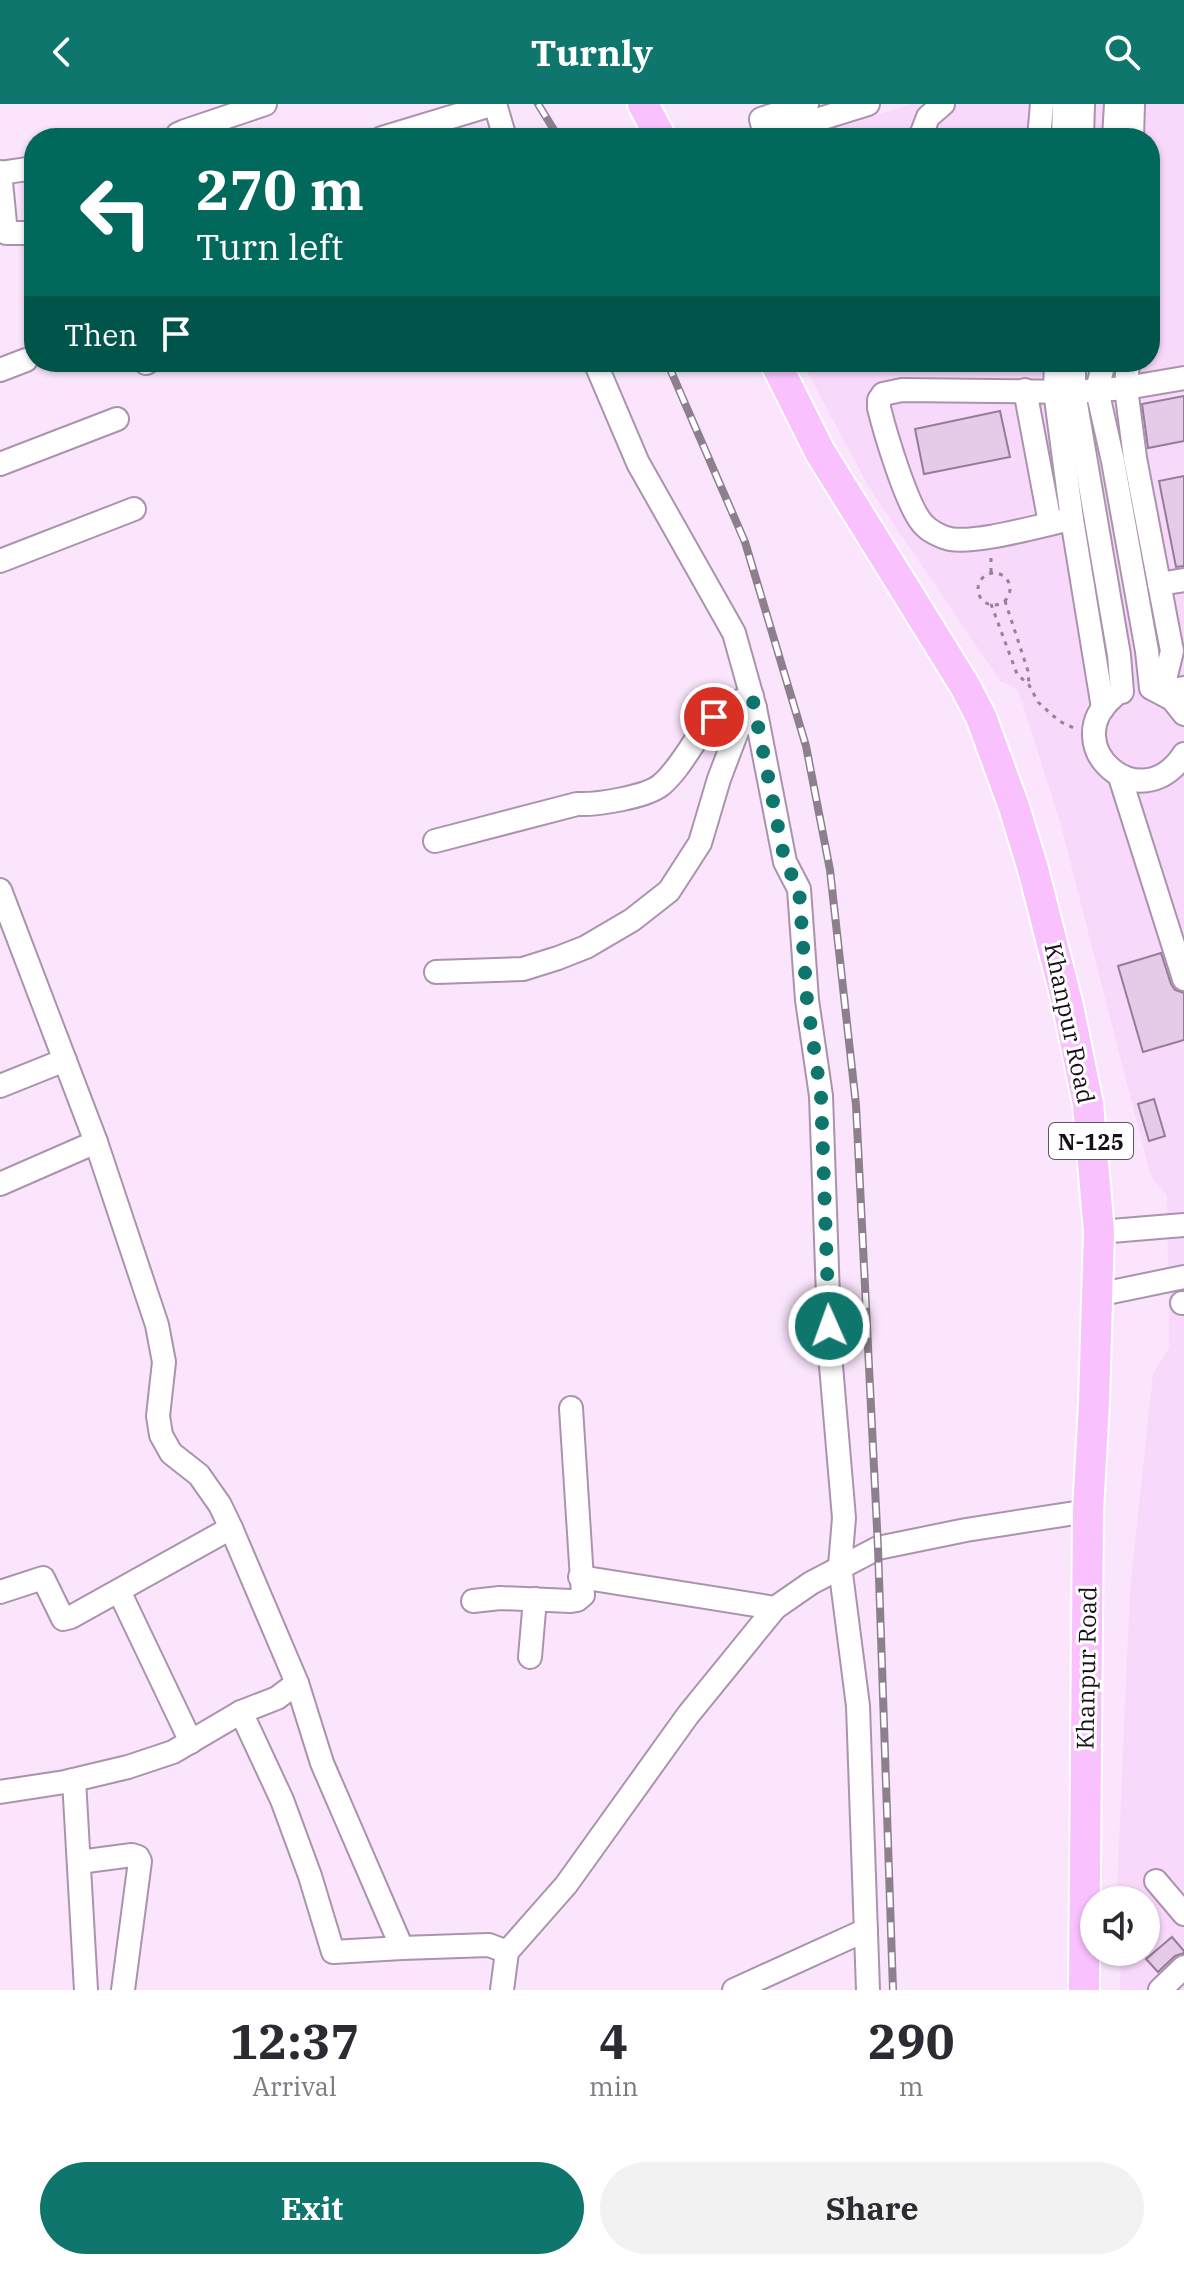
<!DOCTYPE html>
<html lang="en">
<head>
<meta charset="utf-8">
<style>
  body { margin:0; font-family:"IBM Plex Serif",serif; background:#f2f2f3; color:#2b2b33; height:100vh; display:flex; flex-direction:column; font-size:30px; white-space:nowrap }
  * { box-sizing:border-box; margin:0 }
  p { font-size:26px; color:#7c7c81 }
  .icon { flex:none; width:44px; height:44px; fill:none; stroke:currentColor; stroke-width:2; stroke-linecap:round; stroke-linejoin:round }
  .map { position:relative; height:1886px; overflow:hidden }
  .details { display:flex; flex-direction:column; background:#fff; flex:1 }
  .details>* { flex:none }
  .hud { position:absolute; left:24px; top:24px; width:1136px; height:244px; border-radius:32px; box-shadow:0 2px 6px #0004; background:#00695c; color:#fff; overflow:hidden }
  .buttons { position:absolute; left:1080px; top:1782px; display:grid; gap:16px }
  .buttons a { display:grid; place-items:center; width:80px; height:80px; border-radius:50%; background:#fff; box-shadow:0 2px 6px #0004; font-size:40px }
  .pin { position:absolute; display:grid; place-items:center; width:68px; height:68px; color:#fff; margin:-34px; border:4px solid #fff; border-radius:50%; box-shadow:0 2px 8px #0007 }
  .me { position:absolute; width:88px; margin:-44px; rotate:358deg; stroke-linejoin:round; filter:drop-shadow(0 0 6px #0008) }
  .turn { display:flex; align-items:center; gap:28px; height:168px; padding:0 40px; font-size:36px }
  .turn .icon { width:104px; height:104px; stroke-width:2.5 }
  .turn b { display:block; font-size:56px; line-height:68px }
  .then { display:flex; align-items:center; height:76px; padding:0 40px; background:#0003; gap:16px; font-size:30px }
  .eta { display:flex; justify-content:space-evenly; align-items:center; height:136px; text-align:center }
  .eta b { font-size:48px; font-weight:700; line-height:56px }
  .primary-button { display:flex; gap:16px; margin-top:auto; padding:16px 40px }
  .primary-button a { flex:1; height:92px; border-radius:48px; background:#0f766e; color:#fff; font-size:32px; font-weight:700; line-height:92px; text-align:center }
  .primary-button a+a { background:#f2f2f3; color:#2b2b33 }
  header { display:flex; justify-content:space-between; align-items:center; height:104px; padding:0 40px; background:#0f766e; color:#fff; font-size:36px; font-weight:700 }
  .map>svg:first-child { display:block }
  .built { fill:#f8d8fb }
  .building { fill:#e5cbe7; stroke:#957d98; stroke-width:2 }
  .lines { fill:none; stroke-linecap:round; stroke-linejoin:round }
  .minor-casing { stroke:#ab93ae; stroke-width:26 }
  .highway-casing { stroke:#fff; stroke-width:34 }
  .path { stroke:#938395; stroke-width:3; stroke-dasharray:4 6; stroke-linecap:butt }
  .minor { stroke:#fff; stroke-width:22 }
  .highway { stroke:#f9c1fe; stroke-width:30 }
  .rail-casing { stroke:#8e7f8f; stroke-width:8 }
  .rail { stroke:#fff; stroke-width:5; stroke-dasharray:15; stroke-linecap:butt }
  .route { stroke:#0f766e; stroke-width:14; stroke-dasharray:0 25.2 }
  .labels { text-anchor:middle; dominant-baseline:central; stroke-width:6; stroke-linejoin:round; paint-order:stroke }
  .shield { fill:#fff; stroke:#5d575e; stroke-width:2 }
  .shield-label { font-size:22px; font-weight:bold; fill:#180f19 }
  .street-label { font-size:24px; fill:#180f19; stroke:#fff }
</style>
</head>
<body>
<header><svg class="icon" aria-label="back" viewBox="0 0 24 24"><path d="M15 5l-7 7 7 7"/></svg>Turnly<svg class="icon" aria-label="search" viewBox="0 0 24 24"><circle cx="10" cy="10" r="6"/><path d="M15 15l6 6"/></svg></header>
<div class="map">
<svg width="1184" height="1886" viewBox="0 0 1184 1886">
  <rect width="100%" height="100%" fill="#fae5fc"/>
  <!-- built -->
  <polygon class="built" points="911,0 1184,0 1184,1886 1120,1886 1121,1848 1146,1848 1146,1796 1133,1796 1117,1787 1130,1487 1153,1270 1169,1244 1167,1091 1151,1073 1060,718 1018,585 1001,578 870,385 802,258 1150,258 1150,34 810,34"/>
  <!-- building -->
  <g class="building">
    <polygon points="1184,292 1184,337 1148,344 1142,300"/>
    <polygon points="1000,307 1010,353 924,370 915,325"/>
    <polygon points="1184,372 1184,462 1176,463 1159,377"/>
    <polygon points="1161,849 1171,880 1175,886 1184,889 1184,936 1143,948 1118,862"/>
    <polygon points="1154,995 1165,1032 1149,1037 1138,1000"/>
    <polygon points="1172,1833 1184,1847 1184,1849 1175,1852 1158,1868 1146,1855"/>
  </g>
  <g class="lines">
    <defs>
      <g id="minor">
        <polyline points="495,0 505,34"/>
        <polyline points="807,0 761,15 765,32 868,0"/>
        <polyline points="177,34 178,30 185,27 265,0"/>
        <polyline points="382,34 494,0"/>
        <polyline points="920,34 928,13 943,0"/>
        <polyline points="1039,34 1042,0"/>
        <polyline points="1063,34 1064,0"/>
        <polyline points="1082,34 1083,0"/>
        <polyline points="1114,34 1116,0"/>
        <polyline points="1132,34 1133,0"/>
        <polyline points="0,68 6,129 34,129"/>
        <polyline points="0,69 34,64"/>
        <polyline points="595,258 638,359 734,529 755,604 785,758 799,785 807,896 821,992 830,1250 844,1414 840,1462 858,1602 868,1886"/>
        <polyline points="1056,258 1055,287 1072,415 1103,604"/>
        <polyline points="1074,258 1074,288 1119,551 1122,588"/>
        <polyline points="1104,258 1097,286 1113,357 1147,547 1151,584"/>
        <polyline points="1128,258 1126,284 1135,354 1172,547 1162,588 1184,584"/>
        <polyline points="146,259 148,258"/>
        <polyline points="0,266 26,256"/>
        <polyline points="1025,286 1050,419"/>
        <polyline points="0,360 117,315"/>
        <path d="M 1072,415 C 1041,421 978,440 950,435 C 941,433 929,427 923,420 C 907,403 885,328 879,304 L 879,296 L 883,290 L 902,286 L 1074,288 L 1126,284 L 1184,274"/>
        <polyline points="0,457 134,405"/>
        <polyline points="1159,480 1184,476"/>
        <polyline points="1153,585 1172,595 1184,610"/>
        <path d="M 1113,593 C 1056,642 1141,717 1184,650"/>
        <polyline points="1120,673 1184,875"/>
        <path d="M 435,737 L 577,700 C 597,701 646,693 661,681 C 686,660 697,624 724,605 C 732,599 743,596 752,592"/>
        <polyline points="0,786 96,1038 157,1221 164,1258 158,1312 161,1331 171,1349 199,1371 220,1401 231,1424 297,1579 322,1659 402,1844 489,1841 507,1848"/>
        <polyline points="436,868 523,865 558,854 586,843 632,816 669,787 700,739 719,675 738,625 755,604"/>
        <polyline points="0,982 65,956"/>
        <polyline points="0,1080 96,1038"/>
        <polyline points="1099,1128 1184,1121"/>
        <polyline points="1097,1191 1184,1173"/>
        <polyline points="1182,1199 1184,1199"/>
        <polyline points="580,1473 775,1504"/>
        <polyline points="119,1487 191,1638"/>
        <polyline points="0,1488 43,1474 63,1515 71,1513 231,1424"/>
        <polyline points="473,1497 500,1494 571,1497 577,1496 583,1491 571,1304"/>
        <polyline points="530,1553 535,1495"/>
        <polyline points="241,1608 282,1696 310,1772 333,1848 402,1844"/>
        <polyline points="74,1676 86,1886"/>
        <polyline points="0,1688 65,1678 128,1663 173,1648 241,1608 277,1594 297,1579"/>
        <polyline points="79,1758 132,1751 138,1753 140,1757 123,1886"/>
        <polyline points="1156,1777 1184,1810"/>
        <polyline points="502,1886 507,1848 566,1781 688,1611 775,1504 811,1479 878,1444 966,1426 1088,1407"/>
        <polyline points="734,1886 866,1826"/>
        <polyline points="1160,1886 1184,1863"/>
      </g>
      <g id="highway">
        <polyline points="643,0 661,34"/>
        <polyline points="775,258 820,348 965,582 981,613 1014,703 1033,765 1068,902 1088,1000 1099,1128 1094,1299 1088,1407 1084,1886"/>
      </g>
    </defs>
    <!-- minor casing -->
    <use href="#minor" class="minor-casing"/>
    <!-- highway casing -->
    <use href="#highway" class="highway-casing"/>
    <!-- path -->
    <g class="path">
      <polyline points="991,468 991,451"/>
      <circle cx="994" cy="485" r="16"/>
      <polyline points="1005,497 1028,567 1029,581"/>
      <polyline points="991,500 1017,570 1029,581 1038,598 1059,617 1076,625"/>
    </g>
    <!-- minor -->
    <use href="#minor" class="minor"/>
    <!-- highway -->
    <use href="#highway" class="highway"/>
    <defs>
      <g id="rail">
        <polyline points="538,0 559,34"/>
        <polyline points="667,258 745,438 806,642 830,766 856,1001 878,1444 893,1886"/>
      </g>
    </defs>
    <!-- rail casing -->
    <use href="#rail" class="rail-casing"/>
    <!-- rail -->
    <use href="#rail" class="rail"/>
  </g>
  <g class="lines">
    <!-- route -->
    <polyline class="route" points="714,613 726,603 752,592 785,758 799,785 807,896 821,992 829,1222"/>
  </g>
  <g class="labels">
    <!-- shield labels -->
    <rect class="shield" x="1049" y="1019" width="84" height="36" rx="6"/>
    <g class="shield-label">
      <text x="1091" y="1037">N-125</text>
    </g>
    <!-- street labels -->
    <g class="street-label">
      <text transform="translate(1070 919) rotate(78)">Khanpur Road</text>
      <text transform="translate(1086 1564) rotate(-89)">Khanpur Road</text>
    </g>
  </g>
</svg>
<div class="buttons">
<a><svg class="icon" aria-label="sound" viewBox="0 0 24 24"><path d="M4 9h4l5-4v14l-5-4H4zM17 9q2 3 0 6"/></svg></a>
</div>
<div class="pin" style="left:714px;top:613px;background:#d93025"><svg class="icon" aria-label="arrive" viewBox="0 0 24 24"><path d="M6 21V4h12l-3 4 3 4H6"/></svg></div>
<svg class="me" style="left:829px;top:1222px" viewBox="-20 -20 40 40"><circle r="17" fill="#0f766e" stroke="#fff" stroke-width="3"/><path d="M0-11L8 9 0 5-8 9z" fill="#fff"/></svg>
<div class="hud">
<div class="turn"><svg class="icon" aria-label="left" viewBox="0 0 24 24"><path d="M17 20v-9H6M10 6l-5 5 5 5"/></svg><div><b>270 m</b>Turn left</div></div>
<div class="then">Then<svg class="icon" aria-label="arrive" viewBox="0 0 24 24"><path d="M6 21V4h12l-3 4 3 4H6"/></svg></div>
</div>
</div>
<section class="details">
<div class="eta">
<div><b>12:37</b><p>Arrival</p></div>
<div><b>4</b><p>min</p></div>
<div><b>290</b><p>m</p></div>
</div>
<div class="primary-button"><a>Exit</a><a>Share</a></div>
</section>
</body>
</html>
